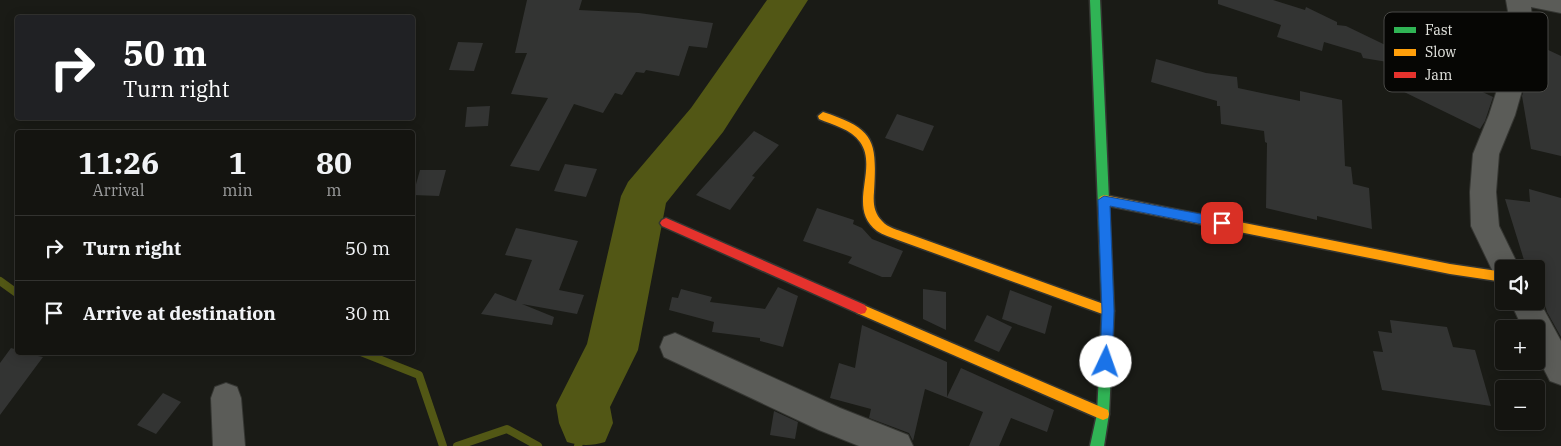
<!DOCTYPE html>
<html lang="en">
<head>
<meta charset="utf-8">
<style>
  body { margin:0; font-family:"IBM Plex Serif",serif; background:#21211e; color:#f1f3f6; height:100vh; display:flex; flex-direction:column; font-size:19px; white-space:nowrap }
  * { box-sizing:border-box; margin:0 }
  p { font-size:16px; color:#9d9e9f }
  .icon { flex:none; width:28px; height:28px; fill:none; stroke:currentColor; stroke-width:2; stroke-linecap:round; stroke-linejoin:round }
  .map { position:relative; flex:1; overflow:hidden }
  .details { position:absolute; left:15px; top:130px; width:400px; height:225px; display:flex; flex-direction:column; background:#141410; border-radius:5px; box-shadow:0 2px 12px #0003,0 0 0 1px #333330 }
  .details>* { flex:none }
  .banner { position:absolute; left:15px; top:15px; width:400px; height:105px; border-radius:5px; box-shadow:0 2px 12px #0003,0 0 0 1px #333330; background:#202124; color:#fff; overflow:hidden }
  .buttons { position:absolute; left:1495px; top:260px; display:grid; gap:10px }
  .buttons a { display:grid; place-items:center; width:50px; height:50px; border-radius:5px; background:#141410; box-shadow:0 2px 12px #0003,0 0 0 1px #333330; font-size:25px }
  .pin { position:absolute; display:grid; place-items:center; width:42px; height:42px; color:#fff; margin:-21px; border-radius:10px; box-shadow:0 2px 8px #0006 }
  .me { position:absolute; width:55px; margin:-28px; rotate:3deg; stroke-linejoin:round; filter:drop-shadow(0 0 4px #0008) }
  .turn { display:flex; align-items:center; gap:18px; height:105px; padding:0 25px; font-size:22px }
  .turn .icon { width:65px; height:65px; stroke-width:2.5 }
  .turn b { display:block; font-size:35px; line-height:42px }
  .eta { display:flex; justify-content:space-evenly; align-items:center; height:85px; text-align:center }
  .eta b { font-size:30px; font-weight:700; line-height:35px }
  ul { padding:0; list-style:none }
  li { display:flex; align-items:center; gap:15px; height:65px; padding:0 25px; border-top:1px solid #333330 }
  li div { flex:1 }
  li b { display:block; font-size:19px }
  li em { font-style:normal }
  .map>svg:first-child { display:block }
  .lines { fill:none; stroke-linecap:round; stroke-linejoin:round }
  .stream { stroke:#525715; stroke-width:8 }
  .river { fill:#525715; fill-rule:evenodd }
  .building { fill:#333433 }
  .street-casing { stroke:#353632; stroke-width:2 }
  .fast-casing { stroke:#353632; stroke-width:3 }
  .slow-casing { stroke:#353632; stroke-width:3 }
  .jam-casing { stroke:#353632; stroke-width:3 }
  .street { fill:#5b5c58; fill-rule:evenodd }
  .fast { fill:#30b455; fill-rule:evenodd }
  .slow { fill:#ff9f0a; fill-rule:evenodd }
  .jam { fill:#e5322d; fill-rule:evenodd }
  .route { fill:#1a73e8; stroke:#114b97 }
  .key { fill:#060604; stroke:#494946; stroke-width:1 }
  .key-label { font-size:14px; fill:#e4e5e0 }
</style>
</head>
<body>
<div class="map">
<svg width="1561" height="446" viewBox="0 0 1561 446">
  <rect width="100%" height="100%" fill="#1a1b16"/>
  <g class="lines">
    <!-- stream -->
    <g class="stream">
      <polyline points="0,281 18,294"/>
      <polyline points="361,352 419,375 443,446"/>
      <polyline points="457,446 507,429 538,446"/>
      <polyline points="578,446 586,423"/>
    </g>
    <!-- river -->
    <path class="river" d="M 767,0 L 808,0 L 723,132 L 666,203 L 638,350 L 610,407 L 613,423 L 605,442 C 592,446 580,446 567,442 L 559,423 L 556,405 L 587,344 L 621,196 L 628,182 L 691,108 Z"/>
  </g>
  <!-- building -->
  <g class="building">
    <polygon points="527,0 582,0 579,10 639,13 713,23 707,48 689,46 679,76 646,70 644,73 636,72 622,95 615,93 603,113 574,104 539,171 510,166 548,98 511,94 527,53 515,53"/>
    <polygon points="1218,0 1273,0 1305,10 1306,7 1337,22 1337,25 1346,26 1493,97 1485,121 1480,129 1398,89 1412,66 1363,58 1361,53 1324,42 1322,51 1277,37 1281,25 1218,4"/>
    <polygon points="458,42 483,43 474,71 449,70"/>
    <polygon points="1544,48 1561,56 1561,156 1531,149 1522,96 1528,77"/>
    <polygon points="1156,59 1206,73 1237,77 1238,88 1300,101 1300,91 1342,100 1345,166 1351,167 1353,184 1369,188 1372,229 1317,216 1317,220 1266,208 1267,143 1265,142 1264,131 1221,124 1220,106 1217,106 1217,101 1151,82"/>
    <polygon points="490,106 488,126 465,127 467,107"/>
    <polygon points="897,114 934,126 923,151 885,138"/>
    <polygon points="754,131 779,145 752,176 755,177 730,210 696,195"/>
    <polygon points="565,164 597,169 586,197 554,191"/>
    <polygon points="420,170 446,170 439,196 413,195"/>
    <polygon points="1529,189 1561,198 1561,337 1547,312 1536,269 1532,262 1524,260 1505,199 1530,202"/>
    <polygon points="817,208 854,220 853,224 862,228 872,239 903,251 891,277 882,277 848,263 852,257 803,241"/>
    <polygon points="516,228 578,241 559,290 584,295 577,314 522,304 554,317 552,325 481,314 495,293 516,301 532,260 505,255"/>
    <polygon points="778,287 798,296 783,347 760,341 760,338 712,332 714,322 669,310 672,297 678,298 681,289 712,297 710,302 765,309"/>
    <polygon points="923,289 946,292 946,330 923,319"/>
    <polygon points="1010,290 1052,306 1045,334 1002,319"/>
    <polygon points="987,315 1012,327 999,352 974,341"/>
    <polygon points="1390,320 1447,327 1453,347 1475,350 1491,406 1382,390 1373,351 1383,352 1378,331 1392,333"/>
    <polygon points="862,325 947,362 947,397 961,368 1054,410 1047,432 1011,418 999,446 969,446 983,412 925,389 913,441 909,433 869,418 871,409 830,398 839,363 855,368"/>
    <polygon points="11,348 18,350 18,352 43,357 0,415 0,363"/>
    <polygon points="163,393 181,402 156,434 137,425"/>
    <polygon points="774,411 798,422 795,439 770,435"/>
  </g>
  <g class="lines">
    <defs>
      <g id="street">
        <polygon points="1506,0 1561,0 1561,13 1531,7 1534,49 1515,115 1499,154 1496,192 1499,226 1520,269 1504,269 1504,281 1496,278 1471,226 1470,192 1473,154 1489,115 1510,49 1510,23"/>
        <polygon points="1536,295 1561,341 1561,385 1550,381 1536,354 1536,329 1523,329 1510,301 1536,301"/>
        <polygon points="675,333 840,408 908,435 913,446 859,446 819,430 664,357 660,347 664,337"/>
        <polygon points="226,383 237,387 241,398 245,446 213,446 211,398 215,387"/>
      </g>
      <polygon id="fast" points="1090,0 1100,0 1114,311 1109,414 1104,446 1090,446 1097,414 1102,311"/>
      <g id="slow">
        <path d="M 823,112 C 875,129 877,140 874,192 C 873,203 874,213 882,221 C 888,228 898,230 906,233 L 1112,307 L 1114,311 L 1112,315 L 1108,316 L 898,240 C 891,237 883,235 877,231 C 846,208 879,168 860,142 C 851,129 833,125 819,119 L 818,116 Z"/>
        <polygon points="1104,195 1450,264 1504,272 1504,282 1450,274 1104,205 1100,203 1098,200 1100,197"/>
        <polygon points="861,304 1108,410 1109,414 1108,418 1103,420 1098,418 857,313 855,309 857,305"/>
      </g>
      <polygon id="jam" points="666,218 865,305 867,309 865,313 861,314 857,313 662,226 660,223 662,220"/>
    </defs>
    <!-- street casing -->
    <use href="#street" class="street-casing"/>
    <!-- fast casing -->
    <use href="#fast" class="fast-casing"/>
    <!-- slow casing -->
    <use href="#slow" class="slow-casing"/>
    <!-- jam casing -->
    <use href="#jam" class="jam-casing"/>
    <!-- street -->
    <use href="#street" class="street"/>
    <!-- fast -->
    <use href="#fast" class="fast"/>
    <!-- slow -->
    <use href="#slow" class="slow"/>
    <!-- jam -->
    <use href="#jam" class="jam"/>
  </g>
  <!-- route -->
  <polygon class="route" points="1104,196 1222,218 1228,223 1222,228 1110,206 1114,311 1112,362 1110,366 1106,368 1101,366 1100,362 1102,311 1098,200"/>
  <!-- legend -->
  <rect x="1384" y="12" width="164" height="80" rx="8" class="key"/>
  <rect x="1394" y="27" width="22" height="6" fill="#30b455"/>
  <rect x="1394" y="49" width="22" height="7" fill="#ff9f0a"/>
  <rect x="1394" y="72" width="22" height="6" fill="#e5322d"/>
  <g class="key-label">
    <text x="1425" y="35">Fast</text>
    <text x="1425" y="57">Slow</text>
    <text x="1425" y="80">Jam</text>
  </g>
</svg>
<div class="buttons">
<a><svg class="icon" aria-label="sound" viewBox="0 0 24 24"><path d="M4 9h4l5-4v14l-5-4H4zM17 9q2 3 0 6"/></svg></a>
<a>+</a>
<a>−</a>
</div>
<div class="pin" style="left:1222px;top:223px;background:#d93025"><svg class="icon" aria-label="arrive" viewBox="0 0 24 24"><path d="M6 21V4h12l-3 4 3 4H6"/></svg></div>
<svg class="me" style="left:1106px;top:362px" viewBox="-20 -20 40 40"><circle r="19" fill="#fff"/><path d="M0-13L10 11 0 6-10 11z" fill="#1a73e8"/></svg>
<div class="banner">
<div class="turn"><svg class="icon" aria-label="right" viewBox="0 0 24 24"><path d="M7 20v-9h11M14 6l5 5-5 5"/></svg><div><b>50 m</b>Turn right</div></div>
</div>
<section class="details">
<div class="eta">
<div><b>11:26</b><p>Arrival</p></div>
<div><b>1</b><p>min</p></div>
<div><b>80</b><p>m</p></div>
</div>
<ul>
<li><svg class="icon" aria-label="right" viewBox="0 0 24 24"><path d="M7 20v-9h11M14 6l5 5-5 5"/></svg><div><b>Turn right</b></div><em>50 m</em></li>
<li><svg class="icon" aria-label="arrive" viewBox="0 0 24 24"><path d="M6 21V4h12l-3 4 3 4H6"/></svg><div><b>Arrive at destination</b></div><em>30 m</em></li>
</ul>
</section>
</div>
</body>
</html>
